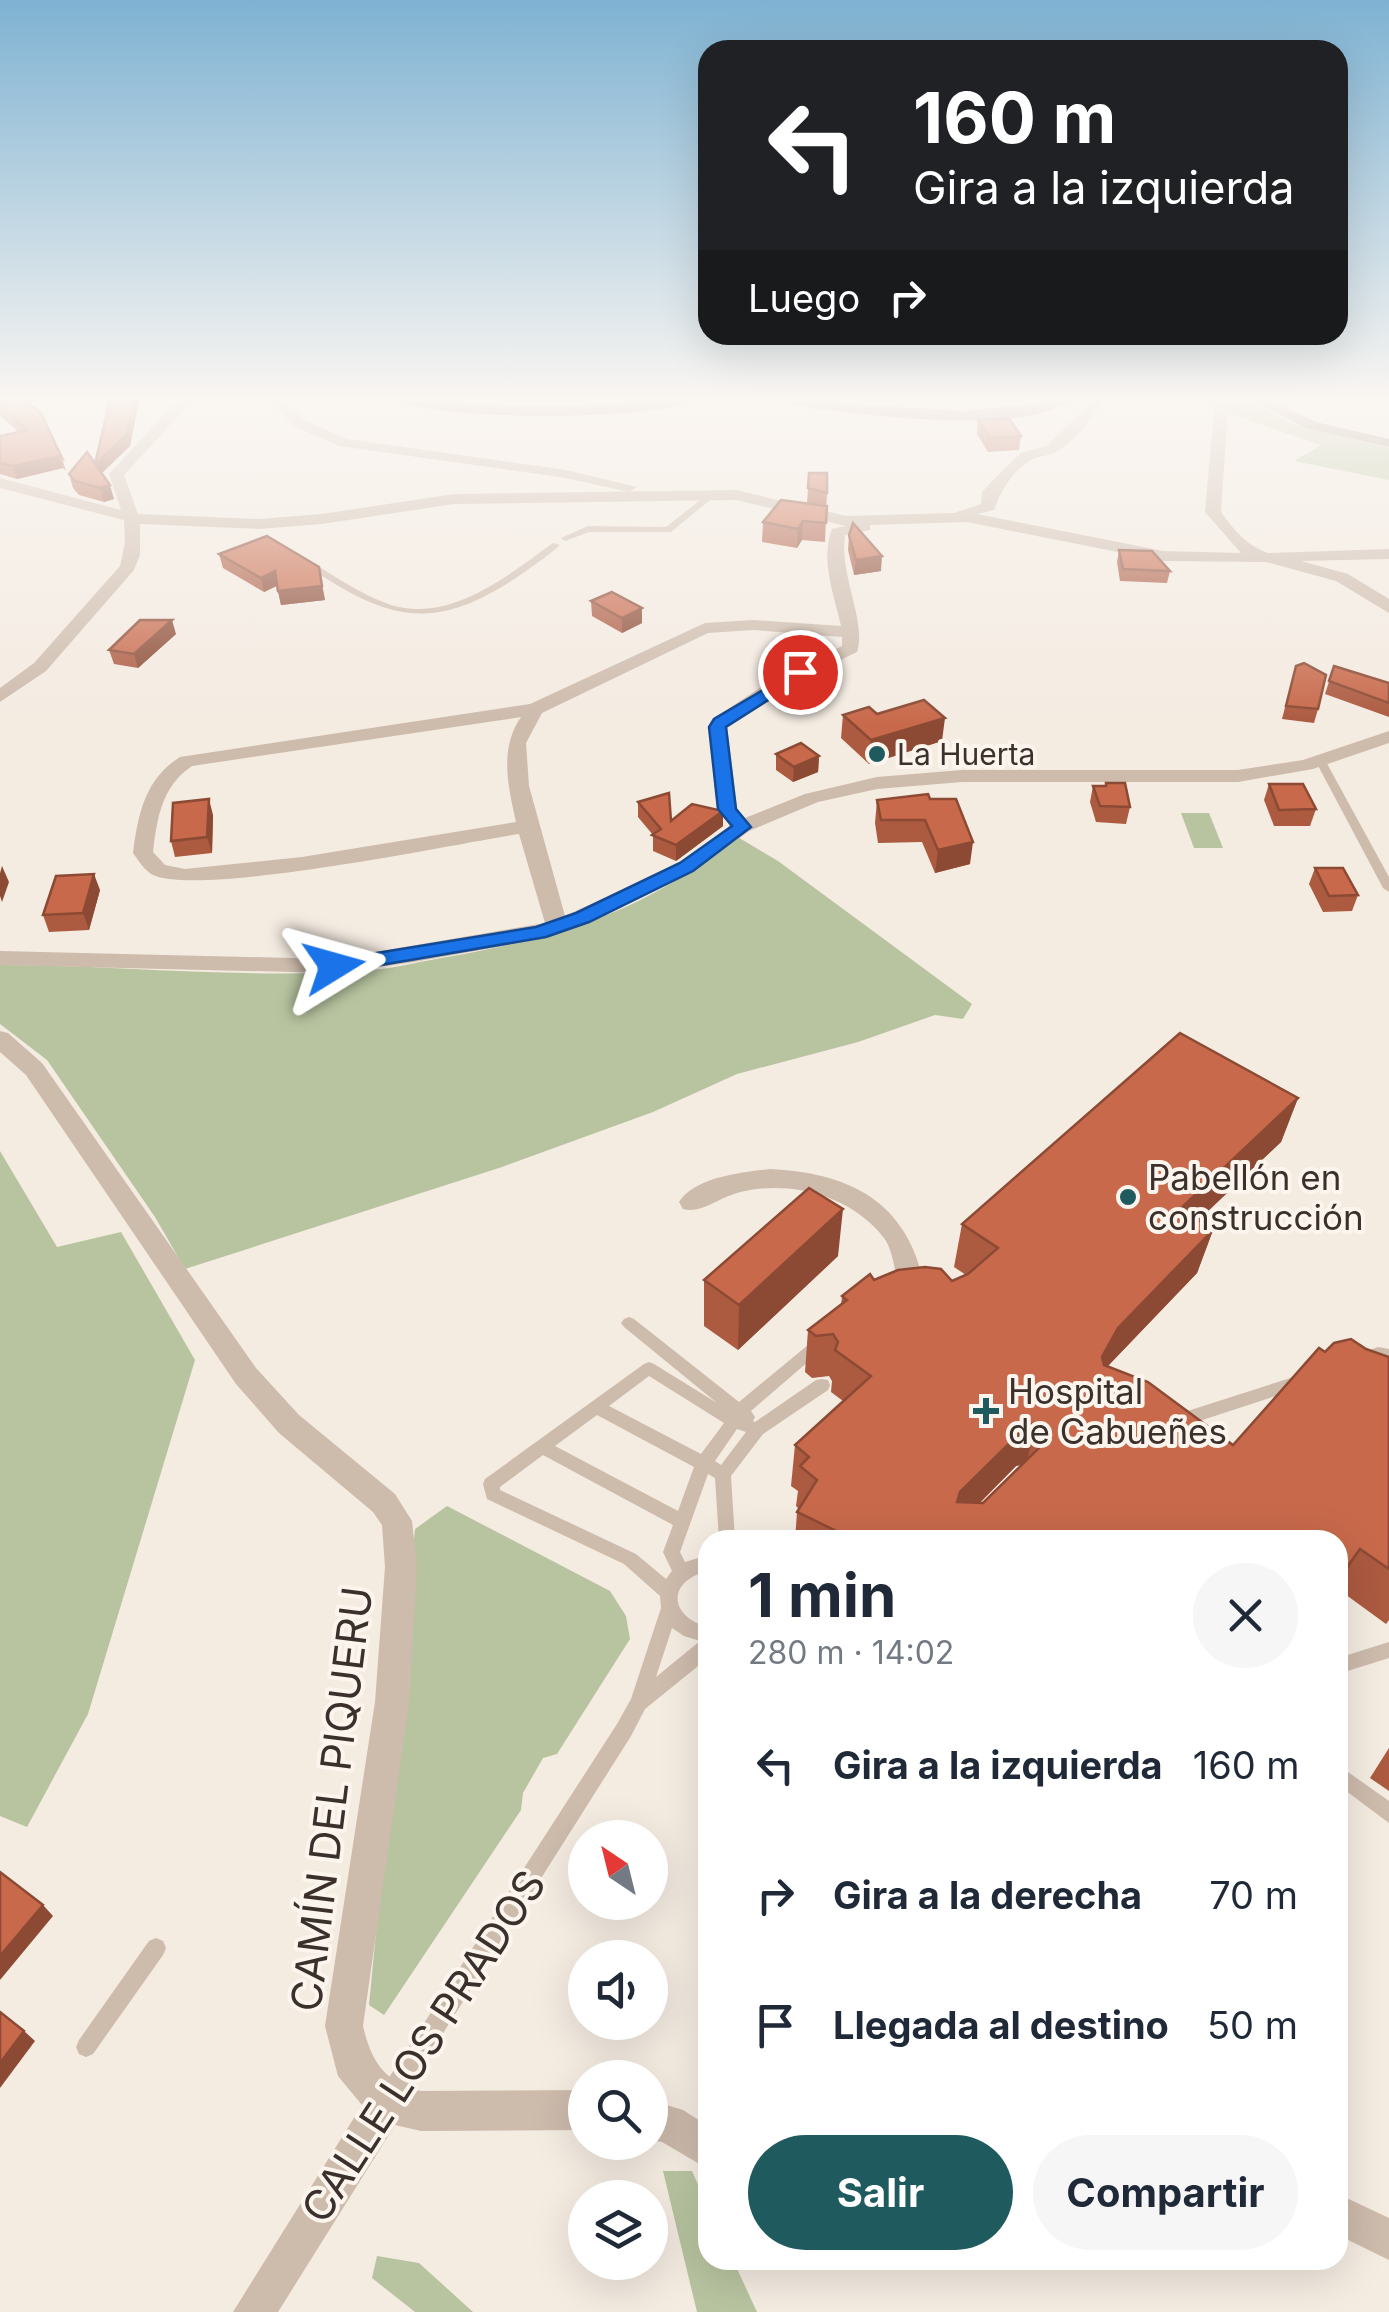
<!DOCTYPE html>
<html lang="es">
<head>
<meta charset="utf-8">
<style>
  body { margin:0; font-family:Inter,sans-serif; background:#f6f6f7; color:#1f2937; height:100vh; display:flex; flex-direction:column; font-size:38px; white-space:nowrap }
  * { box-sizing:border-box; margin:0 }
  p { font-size:32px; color:#747a83 }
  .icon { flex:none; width:55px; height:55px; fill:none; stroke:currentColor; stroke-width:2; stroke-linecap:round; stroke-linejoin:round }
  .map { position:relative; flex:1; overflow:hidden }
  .details { position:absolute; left:698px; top:1530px; width:650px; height:740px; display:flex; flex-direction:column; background:#fff; border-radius:30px; box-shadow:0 10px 40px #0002 }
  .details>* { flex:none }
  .top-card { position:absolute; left:698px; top:40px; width:650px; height:305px; border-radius:30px; box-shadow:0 10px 40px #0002; background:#202124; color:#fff; overflow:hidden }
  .needle { width:65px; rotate:325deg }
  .buttons { position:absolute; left:568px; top:1820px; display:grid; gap:20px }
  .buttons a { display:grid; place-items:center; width:100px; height:100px; border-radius:50%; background:#fff; box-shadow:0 10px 40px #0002; font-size:50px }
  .pin { position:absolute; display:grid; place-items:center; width:85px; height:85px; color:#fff; margin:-42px; border:5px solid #fff; border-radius:50%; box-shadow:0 2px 10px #0007 }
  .me { position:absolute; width:110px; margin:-55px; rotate:82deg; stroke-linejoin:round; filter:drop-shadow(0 0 8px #0008) }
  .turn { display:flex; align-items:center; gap:35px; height:210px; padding:0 50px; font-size:45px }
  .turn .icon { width:130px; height:130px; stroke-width:2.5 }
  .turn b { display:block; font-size:70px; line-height:85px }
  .then { display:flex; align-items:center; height:95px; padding:0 50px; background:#0003; gap:20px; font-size:38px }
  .round { display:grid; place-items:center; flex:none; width:105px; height:105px; border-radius:52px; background:#f6f6f7 }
  .head { display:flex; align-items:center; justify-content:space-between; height:170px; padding:0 50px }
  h1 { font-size:60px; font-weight:700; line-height:75px }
  .cta { display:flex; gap:20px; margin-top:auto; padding:20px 50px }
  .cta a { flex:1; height:115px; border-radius:60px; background:#1f5a5e; color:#fff; font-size:40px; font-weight:700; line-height:115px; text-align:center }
  .cta a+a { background:#f6f6f7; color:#1f2937 }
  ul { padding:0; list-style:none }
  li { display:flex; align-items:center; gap:30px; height:130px; padding:0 50px }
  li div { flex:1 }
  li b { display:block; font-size:38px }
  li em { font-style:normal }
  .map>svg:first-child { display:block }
  .green { fill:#b8c4a0 }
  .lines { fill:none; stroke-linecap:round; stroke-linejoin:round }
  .lane { fill:#cdbbac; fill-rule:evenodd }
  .street { fill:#cdbbac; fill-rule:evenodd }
  .secondary { fill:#a18a7d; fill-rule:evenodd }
  .wall { fill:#ac5a40; fill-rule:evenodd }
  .shaded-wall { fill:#8c4a34 }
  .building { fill:#c8694b; stroke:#8c4a34; stroke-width:2.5; fill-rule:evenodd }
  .route { fill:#1a73e8; stroke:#114b97; stroke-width:2.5 }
  .poi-dot { fill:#1f5a5e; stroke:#fbf5ee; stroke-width:4 }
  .labels { text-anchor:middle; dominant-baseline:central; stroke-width:8; stroke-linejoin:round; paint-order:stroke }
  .far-poi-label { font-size:30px; fill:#3b302b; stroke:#fbf5ee; text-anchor:start }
  .poi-label { font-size:35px; fill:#3b302b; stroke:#fbf5ee; text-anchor:start }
  .near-street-label { font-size:42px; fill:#3b302b; stroke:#fbf5ee }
</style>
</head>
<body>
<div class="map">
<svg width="1389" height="2312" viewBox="0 0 1389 2312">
  <rect width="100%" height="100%" fill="#f4ebe1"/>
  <!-- green -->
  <g class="green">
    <polygon points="1219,400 1248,400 1294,424 1389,448 1389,480 1294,461 1321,445 1230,414"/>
    <polygon points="1181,813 1209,813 1223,848 1194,848"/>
    <path d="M 736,836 L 778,861 L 972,1004 L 963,1019 L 935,1015 L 858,1042 L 737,1074 L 653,1112 L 502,1167 L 185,1269 L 155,1217 L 47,1060 L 0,1024 L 0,965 C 123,965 249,980 372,970 C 397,968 422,961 447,957 C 559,937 648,912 736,836 Z"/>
    <polygon points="0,1151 57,1247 121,1232 195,1360 88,1714 27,1827 0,1816"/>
    <polygon points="447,1506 610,1591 626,1616 630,1639 557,1754 543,1758 523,1793 521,1810 384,2015 369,2005 415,1529"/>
    <polygon points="663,2171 692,2171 707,2205 708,2260 733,2260 757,2312 697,2312"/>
    <polygon points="377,2256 419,2263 473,2312 415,2312 372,2278"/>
  </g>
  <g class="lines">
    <!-- lane -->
    <g class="lane">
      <polygon points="708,494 715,496 671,532 589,532 565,541 561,538 588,526 666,527"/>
      <path d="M 553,543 L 560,545 C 547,557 531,567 516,578 C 452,620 408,627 340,587 C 327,579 313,571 301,562 L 308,560 C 335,576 361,595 391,605 C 451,623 507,576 553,543 Z"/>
      <polygon points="1320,757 1325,760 1389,877 1389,892 1383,888 1315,760"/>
      <path d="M 629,1317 L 634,1319 L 739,1402 L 814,1340 L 819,1338 L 824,1340 L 827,1344 L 824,1348 L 751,1411 L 755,1417 L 753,1421 L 755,1422 L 816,1380 L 822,1379 L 828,1380 L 830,1385 L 828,1390 L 763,1434 L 731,1476 L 735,1540 L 719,1540 L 715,1478 L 708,1474 L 680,1552 L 685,1562 L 708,1555 L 708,1571 C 667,1581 668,1616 708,1627 L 708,1658 L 645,1709 L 631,1736 L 397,2106 L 389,2109 L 381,2106 L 378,2098 L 381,2090 L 617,1724 L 631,1699 L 661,1608 L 660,1596 L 624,1564 L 487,1499 L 483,1484 L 485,1479 L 644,1364 L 649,1362 L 654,1364 L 717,1403 L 624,1327 L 621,1323 L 624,1319 ZM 649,1376 L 724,1423 L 701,1454 L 609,1406 ZM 597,1415 L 694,1467 L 678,1511 L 555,1446 ZM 737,1429 L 746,1432 L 721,1465 L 715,1461 ZM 543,1455 L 673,1525 L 663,1552 L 672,1571 L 666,1579 L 636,1554 L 500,1490 L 500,1487 ZM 672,1628 L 684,1636 L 700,1641 L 656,1677 Z"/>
      <path d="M 1378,1347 L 1389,1349 L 1389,1361 C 1375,1359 1366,1367 1356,1363 L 1353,1359 L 1356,1355 Z"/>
      <polygon points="1303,1374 1309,1375 1311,1380 1309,1385 1181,1427 1175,1425 1173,1420 1175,1415"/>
      <polygon points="1389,1642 1389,1658 1338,1674 1338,1658"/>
      <polygon points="1338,1765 1389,1801 1389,1823 1338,1785"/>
      <polygon points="156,1938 163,1941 166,1948 163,1955 93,2054 86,2057 79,2054 76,2047 79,2040 149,1941"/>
    </g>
    <!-- street -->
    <g class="street">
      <path d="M 178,400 L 193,400 L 124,475 L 138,514 L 259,519 L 322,514 L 454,494 L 736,490 L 846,516 L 954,513 L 981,504 L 982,492 L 1000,473 L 1021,453 L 1046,446 L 1082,412 L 1089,400 L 1103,400 C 1093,418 1073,444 1054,453 C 1047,456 1037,456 1031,460 C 1011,472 1001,491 994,510 L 977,514 L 1163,551 L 1241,553 L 1205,512 L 1214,411 L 1204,400 L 1219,400 L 1228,410 L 1221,512 C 1235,531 1246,545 1268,553 L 1389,549 L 1389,559 L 1301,561 L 1348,574 L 1389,599 L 1389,613 L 1336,581 L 1266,562 L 1163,561 L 967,522 L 870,525 L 870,530 L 845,535 C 839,575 867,622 857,652 L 785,687 L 727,727 L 737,808 L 745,818 L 805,794 L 877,777 L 962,770 L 1238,770 L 1303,760 L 1389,731 L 1389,743 L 1313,769 L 1238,782 L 962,782 L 877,789 L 818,802 L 749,831 L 694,871 L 547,938 L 408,963 L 334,973 L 0,965 L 0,951 L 334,959 L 545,923 L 519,834 C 454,844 201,897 153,875 C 145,871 138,860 133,853 C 138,814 145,779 180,757 L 530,704 L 705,623 L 753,620 L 841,626 C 834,594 820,561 832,529 L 846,526 L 736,500 L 454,504 L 322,524 L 259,529 L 140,524 L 140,555 L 134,570 L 46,671 L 0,702 L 0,688 L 34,663 L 120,566 L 125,543 L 124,520 L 0,488 L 0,478 L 121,510 L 109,474 ZM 753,630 L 842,637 L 842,646 L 773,679 L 713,719 L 709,727 L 717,809 L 730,826 L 680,863 L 565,916 L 529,786 L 526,743 L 542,713 L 708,633 ZM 521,717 C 499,749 508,786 516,822 L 302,857 L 185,869 L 165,865 L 153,852 C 157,818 162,786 192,766 Z"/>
      <polygon points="270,400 285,400 304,420 347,439 566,470 637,487 629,492 566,478 339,446 294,426"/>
      <path d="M 0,1031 L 8,1033 L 42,1063 L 256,1368 L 299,1415 L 395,1494 L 412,1521 L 417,1567 L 409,1702 L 363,2026 C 371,2061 385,2083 421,2091 L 585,2090 L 585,2130 L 421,2131 L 395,2125 L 278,2312 L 233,2312 L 362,2105 L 338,2076 L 325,2026 L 375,1702 L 385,1567 L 382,1525 L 373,1512 L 279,1433 L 236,1384 L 26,1075 L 0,1052 Z"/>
      <path d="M 770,1169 C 850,1173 906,1201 924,1283 L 920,1290 L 911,1294 L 902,1290 C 893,1274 895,1253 884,1238 C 851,1194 785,1178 734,1194 C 717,1199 701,1214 683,1209 L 679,1202 C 694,1177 743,1172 770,1169 Z"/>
      <polygon points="650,2100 683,2110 708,2126 708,2169 662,2142 650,2140"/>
      <polygon points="1338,2194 1389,2218 1389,2260 1338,2235"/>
    </g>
    <!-- secondary -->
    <g class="secondary">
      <path d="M 397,400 L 546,407 L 694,400 C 661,421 430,421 397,400 Z"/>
      <path d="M 785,400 L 964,411 L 1073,400 C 1023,433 895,418 837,411 C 821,408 798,409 785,400 Z"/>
      <polygon points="1251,400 1269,400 1316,422 1389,439 1389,447 1306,428"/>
    </g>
  </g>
  <!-- wall -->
  <g class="wall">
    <polygon points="0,400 37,400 31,405 62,458 66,471 63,468 17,479 0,474 0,436 19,432 0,416"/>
    <polygon points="110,400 139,400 130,446 101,473 114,499 104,502 79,495 73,488 69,474 96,465"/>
    <polygon points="978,420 1021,436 1019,450 988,452 977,434"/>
    <polygon points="809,473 827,493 825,542 802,540 797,548 762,542 763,522 807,503"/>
    <polygon points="849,535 881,571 854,575 848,550"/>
    <polygon points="1119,550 1170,571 1167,583 1120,581 1117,562"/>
    <polygon points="219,554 319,567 325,600 281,605 277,586 264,592 223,568"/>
    <polygon points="591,601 642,608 642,623 622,633 592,616"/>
    <polygon points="176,634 138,668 114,664 109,650"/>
    <polygon points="1334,666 1389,683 1389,717 1325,694"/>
    <polygon points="1292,680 1318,709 1314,723 1282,719"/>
    <polygon points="877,714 942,741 869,764 841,738 843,715"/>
    <polygon points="776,754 819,756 818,772 793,782 776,770"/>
    <polygon points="1269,784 1316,809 1310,826 1274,826 1264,800"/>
    <polygon points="1093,786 1105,786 1130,807 1126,824 1096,822 1090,802"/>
    <polygon points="930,799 970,864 935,873 922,842 878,843 875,823 877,800"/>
    <polygon points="638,802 671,821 723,826 676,861 653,851 653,835 638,817"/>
    <polygon points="213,815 212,853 175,857 171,841"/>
    <polygon points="1315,868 1358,895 1352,911 1323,912 1309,884"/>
    <polygon points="100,890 89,930 49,932 43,915"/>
    <path d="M 1298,1098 L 1281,1142 L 1198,1220 L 1213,1230 L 1197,1273 L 1108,1366 L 1233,1445 L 1325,1352 L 1366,1349 L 1389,1357 L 1389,1620 L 1386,1624 L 1338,1589 L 1338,1540 L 795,1540 L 797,1512 L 799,1509 L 796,1506 L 798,1491 L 791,1486 L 795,1445 L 843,1401 L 831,1392 L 832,1381 L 829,1376 L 812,1378 L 805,1372 L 808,1330 L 841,1305 L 842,1296 L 874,1280 L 952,1281 L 966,1275 L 954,1267 L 962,1224 ZM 1021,1465 L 983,1503 L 980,1503 L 1016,1466 Z"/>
    <polygon points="838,1256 738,1350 704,1326 704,1280"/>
    <polygon points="1389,1748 1389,1791 1370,1778"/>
  </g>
  <!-- shaded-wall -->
  <g class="shaded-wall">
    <polygon points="134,400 139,400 130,446 99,476 95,464"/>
    <polygon points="59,456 63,468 17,479 13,466"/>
    <polygon points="110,485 114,499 104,502 100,488"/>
    <polygon points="803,521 802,540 797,548 798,529"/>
    <polygon points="882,556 881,571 854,575 856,560"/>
    <polygon points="275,571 278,585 264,592 261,578"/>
    <polygon points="322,586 325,600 281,605 278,591"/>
    <polygon points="642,608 642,623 622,633 622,618"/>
    <polygon points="172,620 176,634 138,668 134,654"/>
    <polygon points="945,718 942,741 869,764 871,740"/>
    <polygon points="819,756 818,772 793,782 794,767"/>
    <polygon points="209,799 213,815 212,853 207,837"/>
    <polygon points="723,811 723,826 676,861 676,845"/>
    <polygon points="973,842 970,864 935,873 938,850"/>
    <polygon points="2,866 9,882 2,902 0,896 0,873"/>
    <polygon points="94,874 100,890 89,930 83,913"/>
    <polygon points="1298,1098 1281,1142 1166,1251 1181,1208"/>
    <polygon points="843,1209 838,1256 738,1350 739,1305"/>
    <polygon points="1213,1230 1197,1273 1104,1370 1102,1357 1118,1328"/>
    <polygon points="1038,1422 1026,1463 1016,1466 950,1532 960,1492 1028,1425"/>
    <polygon points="1360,1549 1338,1586 1338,1582 1347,1567"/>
    <polygon points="43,1905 53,1916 0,1980 0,1956"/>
    <polygon points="24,2031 35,2041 0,2088 0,2063"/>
    <polygon points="661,2240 661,2247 650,2252 650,2245"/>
  </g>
  <!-- building -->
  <g class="building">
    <polygon points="0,400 24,400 41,413 62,458 59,456 13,466 0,463 0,436 28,430 0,407"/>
    <polygon points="110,400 134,400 127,434 95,464"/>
    <polygon points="1009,418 1021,436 990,438 978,420"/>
    <polygon points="87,452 110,485 100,488 75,481 69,474"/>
    <polygon points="809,473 827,473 827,493 808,488"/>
    <polygon points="781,500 827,506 826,523 803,521 798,529 763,522"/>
    <polygon points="853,523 882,556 856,560 849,535"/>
    <polygon points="267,536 319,567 322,586 278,591 275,571 261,578 219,554"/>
    <polygon points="1119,550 1152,551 1170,571 1123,569"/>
    <polygon points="612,592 642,608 622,618 591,601"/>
    <polygon points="140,620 172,620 134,654 109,650"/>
    <polygon points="1304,663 1326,675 1318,709 1286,706 1296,666"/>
    <polygon points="1334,666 1389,683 1389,703 1329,681"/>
    <polygon points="924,700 945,718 871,740 843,715 869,707 877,714"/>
    <polygon points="801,743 819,756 794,767 776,754"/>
    <polygon points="1106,783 1125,783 1130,807 1100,806 1093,786 1106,786"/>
    <polygon points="1269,784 1303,784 1316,809 1279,810"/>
    <polygon points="669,793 671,821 692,804 723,811 676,845 652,835 661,829 638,802"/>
    <polygon points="928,794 930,799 956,799 973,842 938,850 925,820 881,820 877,800"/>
    <polygon points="209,799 207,837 171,841 173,803"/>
    <polygon points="1315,868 1343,868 1358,895 1329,896"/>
    <polygon points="94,874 83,913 43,915 56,876"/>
    <path d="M 1180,1033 L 1298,1098 L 1181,1208 L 1213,1230 L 1118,1328 L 1102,1357 L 1104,1365 L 1148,1382 L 1233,1445 L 1319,1348 L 1325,1352 L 1334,1343 L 1351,1339 L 1366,1349 L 1389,1357 L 1389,1569 L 1360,1549 L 1347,1567 L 1338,1561 L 1338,1540 L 855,1540 L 797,1512 L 817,1480 L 800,1466 L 809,1457 L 795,1445 L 871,1376 L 835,1350 L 838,1342 L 833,1334 L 816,1336 L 808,1330 L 847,1300 L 842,1296 L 870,1274 L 874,1280 L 898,1270 L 925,1267 L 941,1269 L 952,1281 L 968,1274 L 998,1248 L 962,1224 ZM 1038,1422 L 1046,1427 L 1046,1441 L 983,1503 L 957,1502 L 960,1492 L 1028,1425 Z"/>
    <polygon points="809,1188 843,1209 739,1305 704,1280"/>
    <polygon points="0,1872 43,1905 0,1956"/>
    <polygon points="0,2012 24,2031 0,2063"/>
    <polygon points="644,2192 646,2198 632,2198"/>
    <polygon points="650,2208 661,2240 650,2245"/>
  </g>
  <!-- sky -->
  <linearGradient id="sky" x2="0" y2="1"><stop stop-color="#7eb2d2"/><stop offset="0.55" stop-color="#faf6f2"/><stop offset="1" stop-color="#faf6f2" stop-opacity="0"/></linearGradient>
  <rect width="1389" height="724" fill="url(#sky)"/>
  <!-- route -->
  <polygon class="route" points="800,668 809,672 806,676 726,727 736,809 751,827 693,871 589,922 546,937 334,973 324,966 334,960 536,927 576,913 680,863 732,826 718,809 709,727 714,719"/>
  <!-- markers -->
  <g class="poi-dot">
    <circle cx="877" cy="754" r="10"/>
    <circle cx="1128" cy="1197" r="10"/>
    <path d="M981 1396h10v10h10v10h-10v10h-10v-10h-10v-10h10z"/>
  </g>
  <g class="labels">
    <!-- far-poi labels -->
    <g class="far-poi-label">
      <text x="897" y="754">La Huerta</text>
    </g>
    <!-- poi labels -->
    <g class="poi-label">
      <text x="1148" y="1177">Pabellón en<tspan x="1148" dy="40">construcción</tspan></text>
      <text x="1008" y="1391">Hospital<tspan x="1008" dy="40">de Cabueñes</tspan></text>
    </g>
    <!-- near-street labels -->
    <g class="near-street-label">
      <text transform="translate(331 1799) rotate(-83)">CAMÍN DEL PIQUERU</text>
      <text transform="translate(423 2046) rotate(-57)">CALLE LOS PRADOS</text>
    </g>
  </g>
</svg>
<div class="buttons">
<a><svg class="needle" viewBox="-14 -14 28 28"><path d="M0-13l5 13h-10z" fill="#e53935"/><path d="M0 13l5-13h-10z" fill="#747a83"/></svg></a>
<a><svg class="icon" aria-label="sound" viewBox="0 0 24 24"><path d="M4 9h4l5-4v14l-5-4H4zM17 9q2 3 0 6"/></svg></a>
<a><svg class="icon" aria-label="search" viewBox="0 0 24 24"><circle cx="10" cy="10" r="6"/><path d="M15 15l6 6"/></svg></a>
<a><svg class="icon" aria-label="layers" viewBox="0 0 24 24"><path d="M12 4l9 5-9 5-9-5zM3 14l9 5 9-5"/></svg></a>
</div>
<div class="pin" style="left:800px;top:672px;background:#d93025"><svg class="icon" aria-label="arrive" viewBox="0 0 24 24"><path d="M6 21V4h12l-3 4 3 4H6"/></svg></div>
<svg class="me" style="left:334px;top:966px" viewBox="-20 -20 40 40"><path d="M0-17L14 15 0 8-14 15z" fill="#1a73e8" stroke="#fff" stroke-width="4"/></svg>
<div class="top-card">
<div class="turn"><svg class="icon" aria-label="left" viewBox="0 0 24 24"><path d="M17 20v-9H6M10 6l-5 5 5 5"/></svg><div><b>160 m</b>Gira a la izquierda</div></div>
<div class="then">Luego<svg class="icon" aria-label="right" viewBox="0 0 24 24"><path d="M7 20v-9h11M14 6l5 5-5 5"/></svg></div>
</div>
<section class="details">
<div class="head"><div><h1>1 min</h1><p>280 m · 14:02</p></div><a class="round"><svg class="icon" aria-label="close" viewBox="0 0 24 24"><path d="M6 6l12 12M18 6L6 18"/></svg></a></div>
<ul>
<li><svg class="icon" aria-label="left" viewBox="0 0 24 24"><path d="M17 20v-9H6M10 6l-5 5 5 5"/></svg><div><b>Gira a la izquierda</b></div><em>160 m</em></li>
<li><svg class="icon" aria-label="right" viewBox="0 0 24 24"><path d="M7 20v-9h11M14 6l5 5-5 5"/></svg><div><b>Gira a la derecha</b></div><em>70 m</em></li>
<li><svg class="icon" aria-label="arrive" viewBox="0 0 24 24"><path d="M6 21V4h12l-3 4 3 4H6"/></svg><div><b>Llegada al destino</b></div><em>50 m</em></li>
</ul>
<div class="cta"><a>Salir</a><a>Compartir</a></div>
</section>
</div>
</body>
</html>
